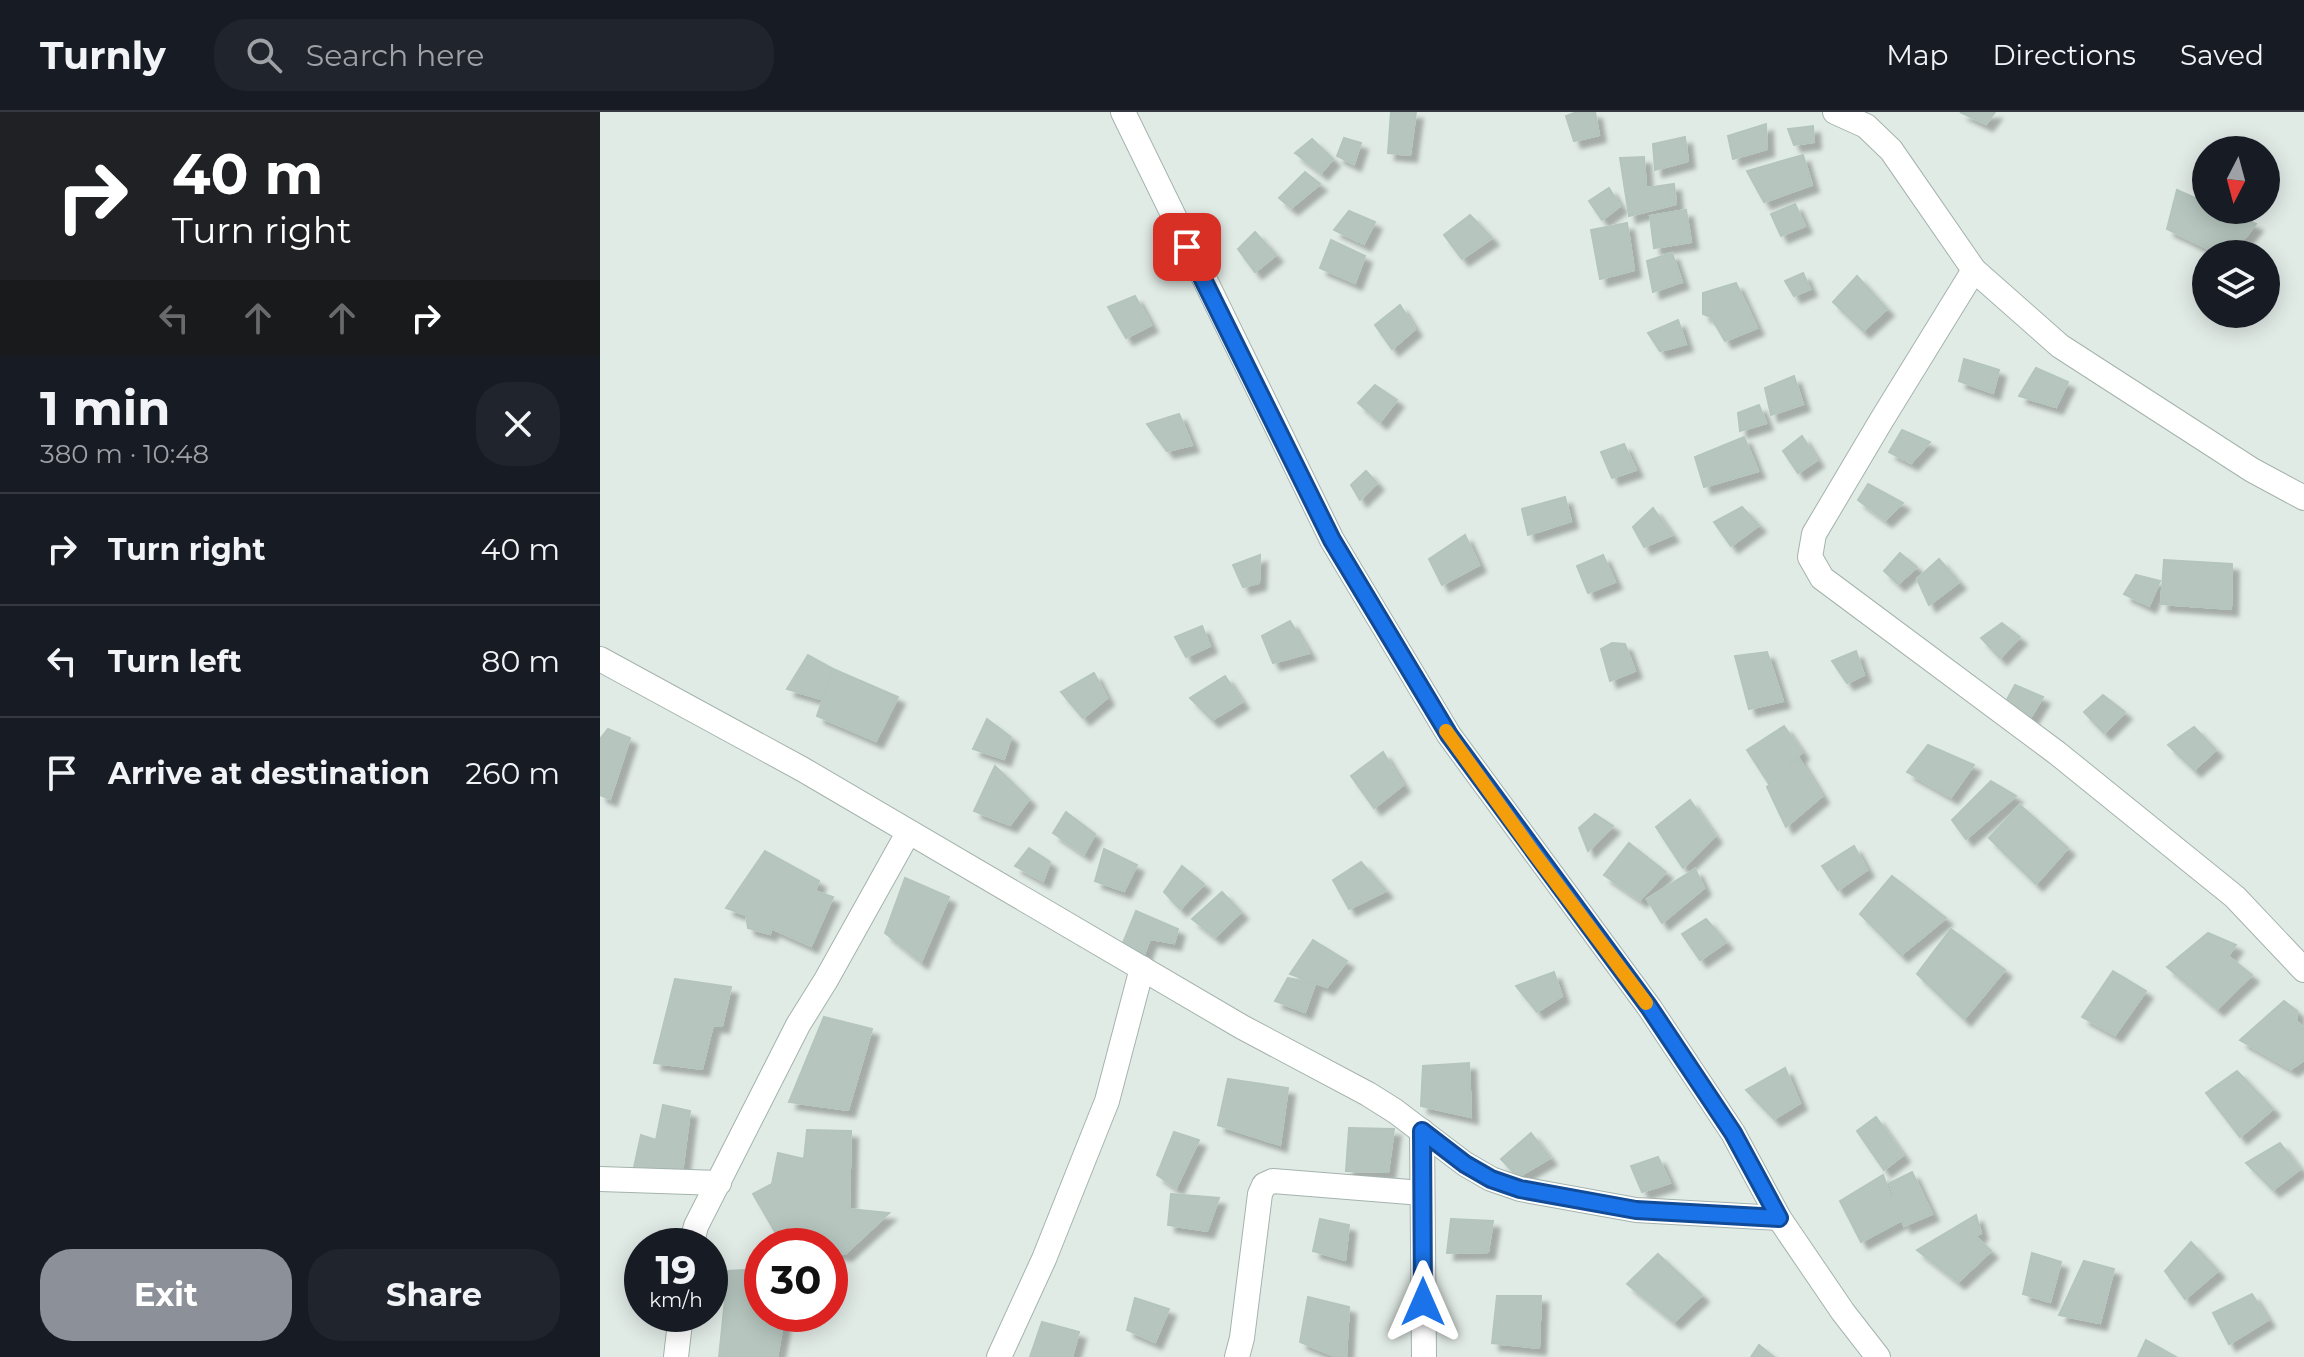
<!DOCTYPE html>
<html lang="en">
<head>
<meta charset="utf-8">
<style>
  body { margin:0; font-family:Montserrat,sans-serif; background:#20242c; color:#f1f3f6; height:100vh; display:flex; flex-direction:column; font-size:30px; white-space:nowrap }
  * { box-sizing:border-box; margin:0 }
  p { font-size:26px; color:#9ea1a6 }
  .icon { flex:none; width:44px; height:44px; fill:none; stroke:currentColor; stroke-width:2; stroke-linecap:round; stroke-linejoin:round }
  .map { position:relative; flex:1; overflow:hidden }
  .sheet { display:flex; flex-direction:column; background:#171b24; width:600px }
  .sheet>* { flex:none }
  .hud { background:#202124; color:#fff; overflow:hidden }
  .needle { width:52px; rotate:186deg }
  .controls { position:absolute; left:1592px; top:24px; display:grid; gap:16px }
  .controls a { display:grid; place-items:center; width:88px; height:88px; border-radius:50%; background:#171b24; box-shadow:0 4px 20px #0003; font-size:40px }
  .speed { position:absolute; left:24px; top:1116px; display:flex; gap:16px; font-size:40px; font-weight:700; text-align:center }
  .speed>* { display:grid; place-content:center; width:104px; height:104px; border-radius:50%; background:#171b24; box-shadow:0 4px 20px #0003; line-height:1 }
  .speed small { font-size:20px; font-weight:400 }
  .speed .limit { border:12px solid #d22; background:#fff; color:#111 }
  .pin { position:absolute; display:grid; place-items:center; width:68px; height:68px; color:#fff; margin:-34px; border-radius:16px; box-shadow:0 4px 12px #0006 }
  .me { position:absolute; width:88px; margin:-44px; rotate:0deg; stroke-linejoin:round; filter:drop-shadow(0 0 6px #0008) }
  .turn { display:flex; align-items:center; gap:28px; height:168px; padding:0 40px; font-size:36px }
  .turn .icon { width:104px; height:104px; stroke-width:2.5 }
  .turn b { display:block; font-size:56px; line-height:68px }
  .lanes { display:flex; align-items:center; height:76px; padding:0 40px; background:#0003; justify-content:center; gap:40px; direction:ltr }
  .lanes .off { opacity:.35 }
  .round { display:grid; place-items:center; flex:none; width:84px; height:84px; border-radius:32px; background:#20242c }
  .headline { display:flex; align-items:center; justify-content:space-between; height:136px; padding:0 40px }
  h1 { font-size:48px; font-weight:700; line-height:60px }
  .cta { display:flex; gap:16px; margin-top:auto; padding:16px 40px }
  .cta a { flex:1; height:92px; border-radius:32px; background:#8c9099; color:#fff; font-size:32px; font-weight:700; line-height:92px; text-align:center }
  .cta a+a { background:#20242c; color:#f1f3f6 }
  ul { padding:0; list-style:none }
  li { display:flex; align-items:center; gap:24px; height:112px; padding:0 40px; border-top:2px solid #363941 }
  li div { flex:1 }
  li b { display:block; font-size:30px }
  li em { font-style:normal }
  header { display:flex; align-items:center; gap:48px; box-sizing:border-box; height:112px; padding:0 40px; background:#171b24; border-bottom:2px solid #363941 }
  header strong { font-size:38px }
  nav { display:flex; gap:44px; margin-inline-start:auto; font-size:28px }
  .search { width:560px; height:72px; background:#20242c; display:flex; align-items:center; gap:20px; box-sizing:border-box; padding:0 28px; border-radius:32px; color:#9ea1a6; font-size:30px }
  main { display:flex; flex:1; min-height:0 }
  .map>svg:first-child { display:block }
  .building { fill:#b6c6bf; stroke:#b4c5bd; stroke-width:2; filter:url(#shadow) }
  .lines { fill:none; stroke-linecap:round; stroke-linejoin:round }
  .minor-casing { stroke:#a4b3ad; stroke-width:26 }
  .minor { stroke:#fff; stroke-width:24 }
  .route-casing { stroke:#114b97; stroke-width:20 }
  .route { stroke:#1a73e8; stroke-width:14 }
  .slow { stroke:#f59e0b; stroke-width:14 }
</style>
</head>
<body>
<header>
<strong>Turnly</strong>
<div class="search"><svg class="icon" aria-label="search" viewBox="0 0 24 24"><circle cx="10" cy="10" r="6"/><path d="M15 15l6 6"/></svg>Search here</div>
<nav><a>Map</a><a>Directions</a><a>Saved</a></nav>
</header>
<main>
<section class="sheet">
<div class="hud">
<div class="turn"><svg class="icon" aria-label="right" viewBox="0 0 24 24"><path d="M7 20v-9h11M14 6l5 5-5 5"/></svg><div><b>40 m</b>Turn right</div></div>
<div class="lanes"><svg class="icon off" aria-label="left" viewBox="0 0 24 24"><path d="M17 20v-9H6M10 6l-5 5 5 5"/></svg><svg class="icon off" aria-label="ahead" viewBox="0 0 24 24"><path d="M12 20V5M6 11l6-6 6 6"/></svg><svg class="icon off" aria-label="ahead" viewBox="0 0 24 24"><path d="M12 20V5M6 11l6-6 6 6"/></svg><svg class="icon" aria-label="right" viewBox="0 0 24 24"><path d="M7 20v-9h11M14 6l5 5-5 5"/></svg></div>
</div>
<div class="headline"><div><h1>1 min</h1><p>380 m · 10:48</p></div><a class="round"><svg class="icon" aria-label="close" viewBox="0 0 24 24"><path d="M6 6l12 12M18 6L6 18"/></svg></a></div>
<ul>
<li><svg class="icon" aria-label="right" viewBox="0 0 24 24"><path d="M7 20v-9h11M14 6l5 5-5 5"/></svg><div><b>Turn right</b></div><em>40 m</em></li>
<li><svg class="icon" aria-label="left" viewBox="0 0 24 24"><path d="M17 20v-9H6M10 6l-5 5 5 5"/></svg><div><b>Turn left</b></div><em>80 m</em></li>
<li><svg class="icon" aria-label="arrive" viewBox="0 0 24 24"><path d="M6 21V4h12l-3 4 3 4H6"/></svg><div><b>Arrive at destination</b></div><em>260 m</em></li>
</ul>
<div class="cta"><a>Exit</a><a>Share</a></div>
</section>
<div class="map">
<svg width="1704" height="1245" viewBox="0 0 1704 1245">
  <defs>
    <filter id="shadow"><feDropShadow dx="7" dy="7" stdDeviation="2" flood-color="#0004"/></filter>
  </defs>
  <rect width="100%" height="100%" fill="#e1ebe6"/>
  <!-- building -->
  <g class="building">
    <polygon points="791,0 816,0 810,43 788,41"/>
    <polygon points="977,0 995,0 999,23 974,29 966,4"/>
    <polygon points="1360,0 1395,0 1386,12"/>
    <polygon points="1166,12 1167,37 1133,47 1128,24"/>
    <polygon points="1213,14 1214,30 1194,33 1188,17"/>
    <polygon points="1085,25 1088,49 1055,58 1053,32"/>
    <polygon points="744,26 761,31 754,52 737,44"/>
    <polygon points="712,27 733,47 721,61 695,41"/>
    <polygon points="1203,43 1212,73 1164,90 1147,59"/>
    <polygon points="1044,45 1046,76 1074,72 1076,92 1029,104 1020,46"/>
    <polygon points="705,60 720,72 691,96 679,86"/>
    <polygon points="1009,76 1020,94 1002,108 989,89"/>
    <polygon points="1577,78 1606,91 1606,98 1622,98 1656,112 1643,128 1640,142 1619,142 1567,117"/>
    <polygon points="1195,92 1205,114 1181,124 1171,102"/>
    <polygon points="1086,98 1091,130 1054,136 1050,104"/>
    <polygon points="749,99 775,110 764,132 734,118"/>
    <polygon points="870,103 892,126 862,147 844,123"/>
    <polygon points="1027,111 1034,158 1000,167 991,118"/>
    <polygon points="655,120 676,143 655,160 638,137"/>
    <polygon points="731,128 765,144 755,171 720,156"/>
    <polygon points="1072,141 1082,170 1053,180 1047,149"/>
    <polygon points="1203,161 1210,177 1194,184 1185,169"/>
    <polygon points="1257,164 1287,197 1263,219 1233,190"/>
    <polygon points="1136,171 1157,216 1125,229 1111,205 1103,202 1103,181"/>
    <polygon points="535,184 551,213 526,226 508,195"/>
    <polygon points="800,193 815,217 792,237 775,213"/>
    <polygon points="1078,208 1086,232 1060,239 1048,221"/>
    <polygon points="1364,247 1399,258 1393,281 1359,269"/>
    <polygon points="1436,256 1468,270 1456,295 1419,284"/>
    <polygon points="1194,264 1203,292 1171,303 1165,276"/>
    <polygon points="775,273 797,288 780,310 758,291"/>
    <polygon points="1159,293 1166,311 1140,319 1138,301"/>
    <polygon points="579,302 592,333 567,339 547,312"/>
    <polygon points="1302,318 1330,330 1311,351 1289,340"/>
    <polygon points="1202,324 1217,348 1198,361 1183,339"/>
    <polygon points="1144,325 1158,359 1104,375 1095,345"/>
    <polygon points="1024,332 1036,358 1012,366 1001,340"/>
    <polygon points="766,359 777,371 760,388 751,373"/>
    <polygon points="1268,372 1303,391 1285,408 1258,388"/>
    <polygon points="965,385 971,409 928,423 922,397"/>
    <polygon points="1142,395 1159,413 1131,434 1114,410"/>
    <polygon points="1053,396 1072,423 1044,435 1033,415"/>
    <polygon points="865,423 879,453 842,473 829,447"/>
    <polygon points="1300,441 1317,455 1298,472 1284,459"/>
    <polygon points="660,443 659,471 643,475 633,453"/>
    <polygon points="1003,443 1015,470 988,481 977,454"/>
    <polygon points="1339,447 1359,470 1329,493 1317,467"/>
    <polygon points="1564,448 1632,452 1631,497 1561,492"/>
    <polygon points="1536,463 1560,469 1549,494 1524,482"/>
    <polygon points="690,509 709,541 673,551 662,524"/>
    <polygon points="1402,511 1420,525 1400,546 1381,526"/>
    <polygon points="602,514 610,534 586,545 575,525"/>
    <polygon points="1012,531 1025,532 1035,559 1010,569 1001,537"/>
    <polygon points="1256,539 1264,563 1247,571 1232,549"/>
    <polygon points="1167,540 1183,589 1149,597 1135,544"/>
    <polygon points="208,543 233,557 221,587 187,577"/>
    <polygon points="233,557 298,585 276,629 217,604"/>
    <polygon points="494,561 507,586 483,606 461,580"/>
    <polygon points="625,564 642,590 612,608 590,586"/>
    <polygon points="1415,573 1443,585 1429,608 1404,593"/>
    <polygon points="1503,583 1525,600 1504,621 1484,600"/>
    <polygon points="387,607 411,625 404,647 373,637"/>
    <polygon points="1184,614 1202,640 1169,672 1147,638"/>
    <polygon points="1594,615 1616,638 1594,658 1568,633"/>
    <polygon points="8,617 30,626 10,687 0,683 0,627"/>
    <polygon points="1328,633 1374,653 1351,685 1307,660"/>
    <polygon points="783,640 803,673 774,696 751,664"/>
    <polygon points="1198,645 1222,684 1186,715 1167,675"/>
    <polygon points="395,654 429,687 410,713 374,699"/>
    <polygon points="1391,669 1416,684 1366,727 1352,708"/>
    <polygon points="1090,688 1115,724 1083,756 1056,715"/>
    <polygon points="1420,693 1468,736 1436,772 1389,726"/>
    <polygon points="466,700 495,722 484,742 453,721"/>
    <polygon points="995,702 1013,714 988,739 979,716"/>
    <polygon points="1029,731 1066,760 1040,788 1004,763"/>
    <polygon points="1254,734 1267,758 1238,778 1222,754"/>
    <polygon points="429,736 450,750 443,769 415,754"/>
    <polygon points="504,737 537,753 524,779 495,769"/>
    <polygon points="165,739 219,769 215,779 233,785 211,834 171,816 170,822 148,816 146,803 126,796"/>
    <polygon points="761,750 786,779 749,797 733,768"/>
    <polygon points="582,754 604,772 580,797 564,780"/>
    <polygon points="1095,757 1104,776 1062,811 1047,787"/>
    <polygon points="1292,764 1346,806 1301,843 1260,802"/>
    <polygon points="305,766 349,785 321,850 285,821"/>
    <polygon points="622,780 641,800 615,825 592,807"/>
    <polygon points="536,799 578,817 574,831 550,827 543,845 520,838"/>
    <polygon points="1106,807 1126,830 1100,848 1082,822"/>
    <polygon points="1351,817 1405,858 1364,907 1317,862"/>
    <polygon points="1608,821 1636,833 1628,844 1652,863 1617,897 1567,855"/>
    <polygon points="713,828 747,849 727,875 690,862"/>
    <polygon points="1513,859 1546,879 1515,923 1482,905"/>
    <polygon points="954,860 962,884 937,900 916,874"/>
    <polygon points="688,866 715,872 705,900 675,889"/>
    <polygon points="75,867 131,875 122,914 113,913 102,957 54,951"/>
    <polygon points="1684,889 1697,899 1696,909 1704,916 1704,948 1691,957 1640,928"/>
    <polygon points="224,905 272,917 248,998 189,990"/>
    <polygon points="869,951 871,1005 821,994 823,954"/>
    <polygon points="1185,956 1200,991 1174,1007 1146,978"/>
    <polygon points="1637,959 1673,997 1640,1025 1606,981"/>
    <polygon points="628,967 688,976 680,1033 618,1013"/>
    <polygon points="63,993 90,999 82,1061 33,1060 41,1023 56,1028"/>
    <polygon points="1276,1005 1303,1043 1284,1058 1257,1019"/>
    <polygon points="749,1016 794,1017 788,1060 746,1059"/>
    <polygon points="207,1018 251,1019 249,1097 289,1101 245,1142 230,1139 230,1134 203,1134 181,1130 153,1082 172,1072 178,1041 204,1047"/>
    <polygon points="574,1020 599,1028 576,1076 557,1063"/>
    <polygon points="931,1021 950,1046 918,1065 901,1047"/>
    <polygon points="1680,1031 1700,1057 1673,1078 1646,1051"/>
    <polygon points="1058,1045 1070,1071 1042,1080 1031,1054"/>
    <polygon points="1312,1060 1332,1102 1304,1114 1290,1071"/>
    <polygon points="1283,1063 1300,1109 1261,1130 1240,1089"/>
    <polygon points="571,1082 619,1086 607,1119 568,1113"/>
    <polygon points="1376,1103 1381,1121 1375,1124 1391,1139 1358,1170 1317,1138"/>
    <polygon points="720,1107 749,1113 745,1148 713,1139"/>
    <polygon points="851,1107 893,1109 888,1140 847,1141"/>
    <polygon points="1591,1130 1618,1159 1585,1187 1565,1159"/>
    <polygon points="1432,1141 1461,1150 1450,1190 1423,1182"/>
    <polygon points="1058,1142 1102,1183 1074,1210 1027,1172"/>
    <polygon points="1484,1149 1514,1157 1500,1211 1459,1203"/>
    <polygon points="162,1157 162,1202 185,1202 177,1245 119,1245 128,1159"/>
    <polygon points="1652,1182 1668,1208 1629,1232 1613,1201"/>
    <polygon points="897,1184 941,1184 939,1236 892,1231"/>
    <polygon points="708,1185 749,1195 746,1245 737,1245 700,1230"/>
    <polygon points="535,1186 569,1197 555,1230 527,1218"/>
    <polygon points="442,1210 479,1220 472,1245 430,1245"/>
    <polygon points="1546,1228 1576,1245 1538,1245"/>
    <polygon points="1159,1233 1174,1245 1151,1245"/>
  </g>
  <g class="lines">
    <defs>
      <g id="minor">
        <polyline points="523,0 732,428 849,623 1049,895 1133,1021 1179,1106 1243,1200 1278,1245"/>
        <polyline points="1235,0 1266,14 1291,38 1374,158 1460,234 1652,358 1704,386"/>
        <polyline points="1374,158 1281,309 1214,422 1210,445 1222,466 1457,641 1635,785 1704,858"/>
        <polyline points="0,547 202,657 642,915 768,982 795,999 865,1052 891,1067 920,1077 1036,1098 1179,1106"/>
        <polyline points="822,1019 824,1245"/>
        <polyline points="0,1067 119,1071"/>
        <polyline points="91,1134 96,1114 198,913 226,868 308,721"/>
        <polyline points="76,1245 81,1202"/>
        <polyline points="399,1245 444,1147 507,989 542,856"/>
        <polyline points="637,1245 642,1226 660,1082 664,1073 673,1069 822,1081"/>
      </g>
    </defs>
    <!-- minor casing -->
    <use href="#minor" class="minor-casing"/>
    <!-- minor -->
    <use href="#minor" class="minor"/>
  </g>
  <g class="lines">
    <defs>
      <polyline id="route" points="587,135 732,428 849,623 1049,895 1133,1021 1179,1106 1036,1098 920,1077 891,1067 865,1052 822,1019 823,1190"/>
    </defs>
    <!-- route casing -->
    <use href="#route" class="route-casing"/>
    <!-- route -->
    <use href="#route" class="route"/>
    <!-- slow -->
    <polyline class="slow" points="846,619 931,737 1046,891"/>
  </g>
</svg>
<div class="controls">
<a><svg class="needle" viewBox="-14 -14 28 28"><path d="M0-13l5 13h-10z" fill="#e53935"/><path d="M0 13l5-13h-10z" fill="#9ea1a6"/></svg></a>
<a><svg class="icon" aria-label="layers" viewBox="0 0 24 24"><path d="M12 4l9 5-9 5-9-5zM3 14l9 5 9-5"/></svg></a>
</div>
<div class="speed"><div>19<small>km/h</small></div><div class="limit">30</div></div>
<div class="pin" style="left:587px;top:135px;background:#d93025"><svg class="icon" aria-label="arrive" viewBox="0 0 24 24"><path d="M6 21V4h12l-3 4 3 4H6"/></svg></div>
<svg class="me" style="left:823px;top:1190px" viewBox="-20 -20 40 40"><path d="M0-17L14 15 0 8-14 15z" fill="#1a73e8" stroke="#fff" stroke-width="4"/></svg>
</div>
</main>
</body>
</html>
